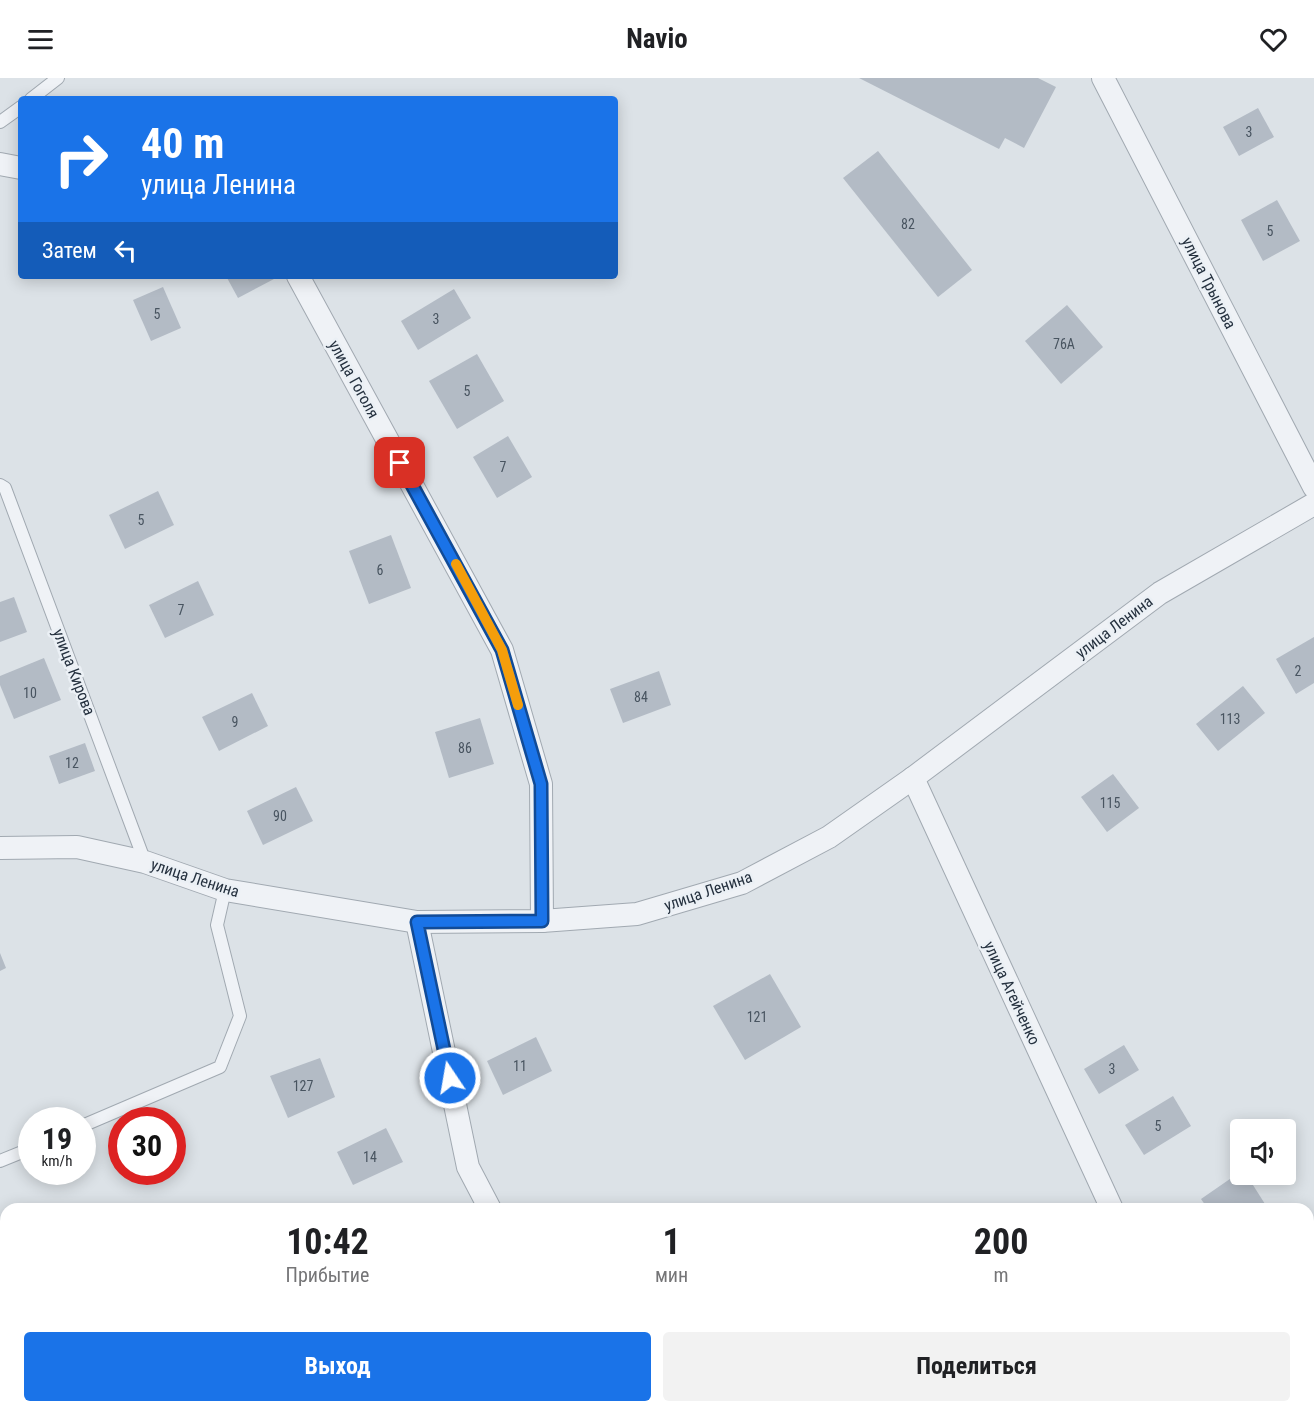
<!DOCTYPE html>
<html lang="ru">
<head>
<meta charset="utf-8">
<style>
  body { margin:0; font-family:"Roboto Condensed",sans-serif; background:#f2f2f2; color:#202124; height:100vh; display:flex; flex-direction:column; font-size:22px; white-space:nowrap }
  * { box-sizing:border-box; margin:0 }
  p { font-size:20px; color:#757577 }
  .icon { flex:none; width:33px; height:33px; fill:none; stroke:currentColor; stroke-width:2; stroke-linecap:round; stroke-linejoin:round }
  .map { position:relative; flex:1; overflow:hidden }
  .side { position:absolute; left:0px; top:1125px; width:1314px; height:210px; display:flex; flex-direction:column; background:#fff; border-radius:18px 18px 0 0; box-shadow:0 3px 15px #0003 }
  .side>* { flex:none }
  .top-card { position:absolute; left:18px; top:18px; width:600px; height:183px; border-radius:6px; box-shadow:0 3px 15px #0003; background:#1a73e8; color:#fff; overflow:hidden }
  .buttons { position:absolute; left:1230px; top:1041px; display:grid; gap:12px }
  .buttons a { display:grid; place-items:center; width:66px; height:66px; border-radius:6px; background:#fff; box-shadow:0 3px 15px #0003; font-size:30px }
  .speed { position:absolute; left:18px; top:1029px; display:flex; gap:12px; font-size:30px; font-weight:700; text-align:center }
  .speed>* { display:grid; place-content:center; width:78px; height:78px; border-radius:50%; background:#fff; box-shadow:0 3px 15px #0003; line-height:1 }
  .speed small { font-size:15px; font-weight:400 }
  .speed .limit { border:9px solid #d22; background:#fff; color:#111 }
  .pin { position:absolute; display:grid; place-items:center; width:51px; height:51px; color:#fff; margin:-26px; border-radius:12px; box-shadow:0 3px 9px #0006 }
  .me { position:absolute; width:66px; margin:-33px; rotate:348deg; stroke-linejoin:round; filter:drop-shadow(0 0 4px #0008) }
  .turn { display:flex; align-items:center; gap:21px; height:126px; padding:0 24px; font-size:27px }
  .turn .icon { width:78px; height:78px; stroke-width:2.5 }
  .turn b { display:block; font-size:42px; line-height:51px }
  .then { display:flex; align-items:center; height:57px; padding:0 24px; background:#0003; gap:12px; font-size:22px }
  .eta { display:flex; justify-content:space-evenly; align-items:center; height:102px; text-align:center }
  .eta b { font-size:36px; font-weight:700; line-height:42px }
  .action { display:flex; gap:12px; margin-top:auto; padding:12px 24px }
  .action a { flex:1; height:69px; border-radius:6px; background:#1a73e8; color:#fff; font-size:24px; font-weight:700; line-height:69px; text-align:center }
  .action a+a { background:#f2f2f2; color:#202124 }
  header { display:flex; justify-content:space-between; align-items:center; height:78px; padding:0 24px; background:#fff; font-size:27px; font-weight:700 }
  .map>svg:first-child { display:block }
  .building { fill:#b3bbc5 }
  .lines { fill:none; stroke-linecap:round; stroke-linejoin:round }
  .lane-casing { stroke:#a1a9b1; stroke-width:14 }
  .street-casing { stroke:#a1a9b1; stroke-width:24 }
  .lane { stroke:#eff2f6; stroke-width:12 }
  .street { stroke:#eff2f6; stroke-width:22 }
  .route-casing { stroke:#114b97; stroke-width:15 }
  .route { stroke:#1a73e8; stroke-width:10 }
  .slow { stroke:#f59e0b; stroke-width:10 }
  .labels { text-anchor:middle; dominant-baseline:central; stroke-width:5; stroke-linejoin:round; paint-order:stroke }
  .number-label { font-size:14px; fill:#485460 }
  .street-label { font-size:16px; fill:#25313f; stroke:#ebf0f5 }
</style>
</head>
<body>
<header><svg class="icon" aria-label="menu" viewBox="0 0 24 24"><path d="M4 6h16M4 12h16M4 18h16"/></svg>Navio<svg class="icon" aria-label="heart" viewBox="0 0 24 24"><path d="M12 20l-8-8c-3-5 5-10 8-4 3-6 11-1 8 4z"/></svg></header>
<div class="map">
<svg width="1314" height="1335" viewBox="0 0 1314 1335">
  <rect width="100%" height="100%" fill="#dce2e7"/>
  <!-- building -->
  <g class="building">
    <polygon points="859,0 1038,0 1056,9 1024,70 1005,60 999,71"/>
    <polygon points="1258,30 1274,59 1239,78 1223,49"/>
    <polygon points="878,73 972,192 938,219 843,100"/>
    <polygon points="1277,122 1300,163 1263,183 1241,142"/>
    <polygon points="226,198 273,198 274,201 238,220"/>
    <polygon points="163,209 181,250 151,263 133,222"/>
    <polygon points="454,211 471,240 418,272 401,243"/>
    <polygon points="1067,227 1103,269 1061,306 1025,263"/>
    <polygon points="477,276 504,323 457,351 429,303"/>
    <polygon points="508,358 532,399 497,420 473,379"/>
    <polygon points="158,413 174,447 125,471 109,437"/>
    <polygon points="391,457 411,510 369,526 349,473"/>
    <polygon points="198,503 214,537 165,560 149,527"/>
    <polygon points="14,519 27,554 0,564 0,524"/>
    <polygon points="1314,559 1314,605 1296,616 1276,581"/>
    <polygon points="44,580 61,622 14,641 0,607 0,598"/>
    <polygon points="659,593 671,627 623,645 610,611"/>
    <polygon points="1243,608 1265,635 1218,673 1196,646"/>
    <polygon points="252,615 268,648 219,673 202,639"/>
    <polygon points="480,640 494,686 449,700 435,654"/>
    <polygon points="85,665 95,693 59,706 49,678"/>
    <polygon points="1113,696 1139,730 1107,754 1081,719"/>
    <polygon points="296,709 313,743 263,767 247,733"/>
    <polygon points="0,875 6,890 0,893"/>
    <polygon points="770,896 801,949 745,982 713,928"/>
    <polygon points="536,959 552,993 503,1017 487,983"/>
    <polygon points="1124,967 1139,992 1099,1016 1084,991"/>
    <polygon points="320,980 335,1019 288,1040 270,998"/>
    <polygon points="1173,1018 1191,1048 1144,1077 1125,1047"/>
    <polygon points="386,1050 403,1084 353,1107 337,1074"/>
    <polygon points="1240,1094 1240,1096 1246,1096 1265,1126 1258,1131 1208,1131 1201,1121"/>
    <polygon points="6,1179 6,1222 0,1225 0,1182"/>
    <polygon points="1314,1224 1314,1276 1308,1268 1308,1228"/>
    <polygon points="465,1329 469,1329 472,1335 452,1335"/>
  </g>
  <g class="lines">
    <defs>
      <g id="lane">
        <polyline points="31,21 58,0"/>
        <polyline points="0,44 21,29"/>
        <polyline points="0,407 5,410 145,784"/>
        <polyline points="82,1048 220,989 240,938 217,847 225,812"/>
        <polyline points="0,1083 32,1070"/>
      </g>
      <g id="street">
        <polyline points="1103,0 1314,409"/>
        <polyline points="0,86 21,90"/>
        <polyline points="298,198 502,572 541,706 542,843"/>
        <polyline points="913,700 1112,1131"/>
        <polyline points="0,770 77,769 145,784 225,812 417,844 542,843 637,836 742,805 829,759 913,700 1160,515 1314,426"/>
        <polyline points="417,844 468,1089 490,1131"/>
        <polyline points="1145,1329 1149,1335"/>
        <polyline points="546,1335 548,1329"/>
      </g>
    </defs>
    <!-- lane casing -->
    <use href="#lane" class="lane-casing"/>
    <!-- street casing -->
    <use href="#street" class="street-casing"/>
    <!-- lane -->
    <use href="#lane" class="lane"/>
    <!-- street -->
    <use href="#street" class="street"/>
  </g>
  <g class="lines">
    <defs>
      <polyline id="route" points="400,385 502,572 541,706 542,843 417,844 450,1000"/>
    </defs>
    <!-- route casing -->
    <use href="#route" class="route-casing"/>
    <!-- route -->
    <use href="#route" class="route"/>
    <!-- slow -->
    <polyline class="slow" points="456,486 502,572 518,627"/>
  </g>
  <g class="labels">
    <!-- number labels -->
    <g class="number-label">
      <text x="1249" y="54">3</text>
      <text x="908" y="146">82</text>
      <text x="1270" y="153">5</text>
      <text x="157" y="236">5</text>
      <text x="436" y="241">3</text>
      <text x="1064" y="266">76А</text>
      <text x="467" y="313">5</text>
      <text x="503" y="389">7</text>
      <text x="141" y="442">5</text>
      <text x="380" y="492">6</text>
      <text x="181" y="532">7</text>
      <text x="1298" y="593">2</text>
      <text x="30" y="615">10</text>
      <text x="641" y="619">84</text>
      <text x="1230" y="641">113</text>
      <text x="235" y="644">9</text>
      <text x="465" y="670">86</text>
      <text x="72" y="685">12</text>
      <text x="1110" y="725">115</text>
      <text x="280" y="738">90</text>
      <text x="757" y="939">121</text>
      <text x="520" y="988">11</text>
      <text x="1112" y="991">3</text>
      <text x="303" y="1008">127</text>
      <text x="1158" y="1048">5</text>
      <text x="370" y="1079">14</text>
    </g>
    <!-- street labels -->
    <g class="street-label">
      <text transform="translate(1209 205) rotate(63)">улица Трынова</text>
      <text transform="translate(354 301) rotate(61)">улица Гоголя</text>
      <text transform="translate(1114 549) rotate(-37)">улица Ленина</text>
      <text transform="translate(74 594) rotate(69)">улица Кирова</text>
      <text transform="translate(195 800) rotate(18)">улица Ленина</text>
      <text transform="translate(708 813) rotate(-19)">улица Ленина</text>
      <text transform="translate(1012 915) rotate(65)">улица Агейченко</text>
    </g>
  </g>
</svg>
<div class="buttons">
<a><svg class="icon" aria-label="sound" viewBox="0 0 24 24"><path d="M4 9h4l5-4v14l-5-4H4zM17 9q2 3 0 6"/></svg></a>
</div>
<div class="speed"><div>19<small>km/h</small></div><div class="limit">30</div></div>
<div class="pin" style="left:400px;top:385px;background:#d93025"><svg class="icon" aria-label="arrive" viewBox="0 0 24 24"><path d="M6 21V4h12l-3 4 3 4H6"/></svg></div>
<svg class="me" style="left:450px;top:1000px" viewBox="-20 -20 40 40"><circle r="17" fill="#1a73e8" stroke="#fff" stroke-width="3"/><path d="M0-11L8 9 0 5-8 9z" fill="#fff"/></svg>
<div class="top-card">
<div class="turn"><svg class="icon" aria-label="right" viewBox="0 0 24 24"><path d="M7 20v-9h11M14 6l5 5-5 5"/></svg><div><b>40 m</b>улица Ленина</div></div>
<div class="then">Затем<svg class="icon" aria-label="left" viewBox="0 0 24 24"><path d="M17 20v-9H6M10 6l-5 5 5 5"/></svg></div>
</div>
<section class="side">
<div class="eta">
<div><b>10:42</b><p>Прибытие</p></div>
<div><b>1</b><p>мин</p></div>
<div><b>200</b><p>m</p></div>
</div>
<div class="action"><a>Выход</a><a>Поделиться</a></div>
</section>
</div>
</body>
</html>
